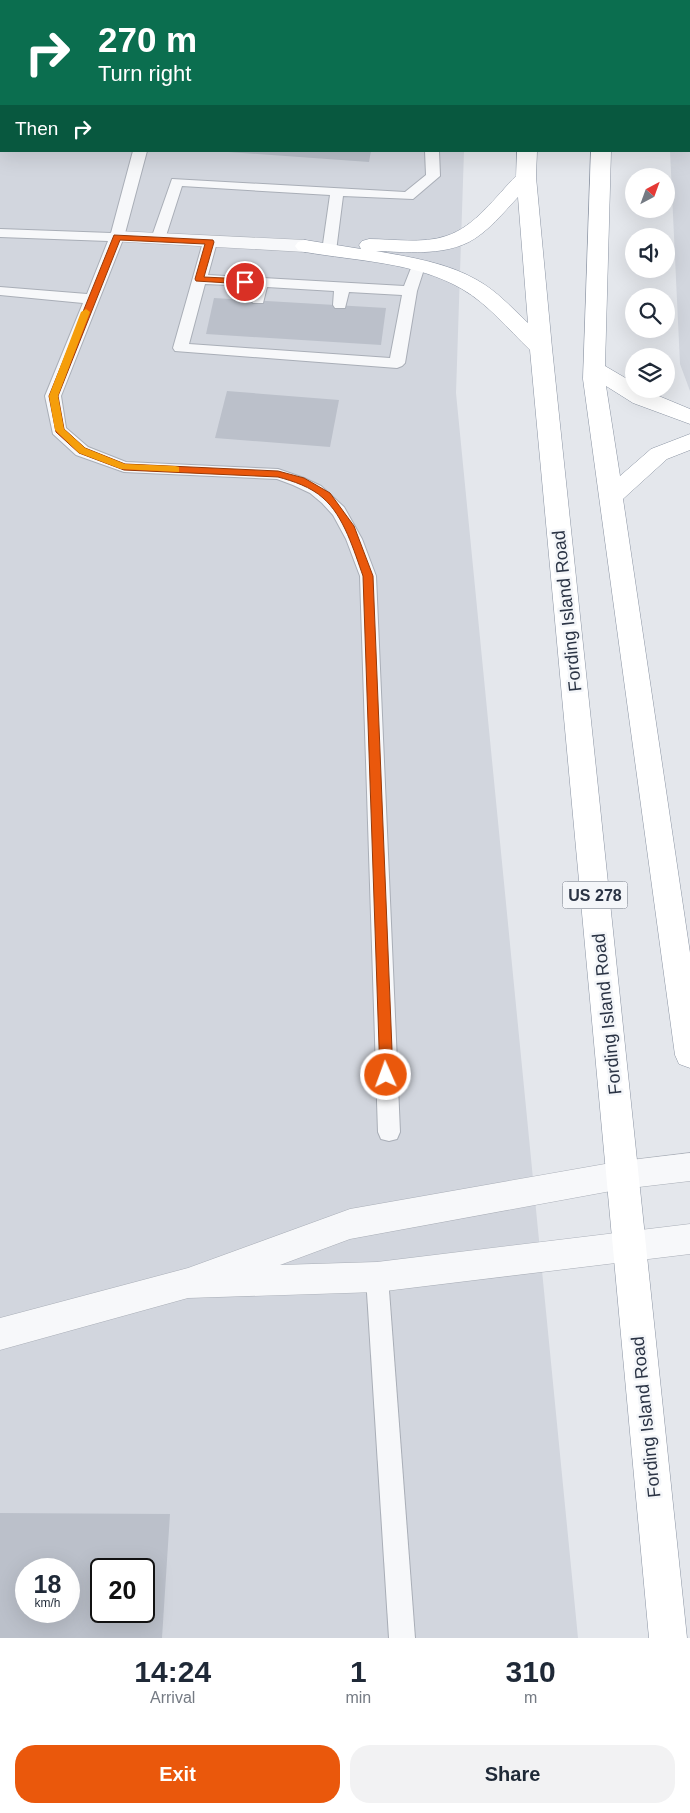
<!DOCTYPE html>
<html lang="en">
<head>
<meta charset="utf-8">
<style>
  body { margin:0; font-family:Arial,sans-serif; background:#f2f2f3; color:#1f2937; height:100vh; display:flex; flex-direction:column; font-size:19px; white-space:nowrap }
  * { box-sizing:border-box; margin:0 }
  p { font-size:16px; color:#747a83 }
  .icon { flex:none; width:28px; height:28px; fill:none; stroke:currentColor; stroke-width:2; stroke-linecap:round; stroke-linejoin:round }
  .map { position:relative; height:1638px; overflow:hidden }
  .drawer { display:flex; flex-direction:column; background:#fff; flex:1 }
  .drawer>* { flex:none }
  .guide { position:absolute; left:0px; top:0px; width:690px; height:152px; box-shadow:0 5px 20px #0002; background:#0b6e4f; color:#fff; overflow:hidden }
  .needle { width:32px; rotate:41deg }
  .controls { position:absolute; left:625px; top:168px; display:grid; gap:10px }
  .controls a { display:grid; place-items:center; width:50px; height:50px; border-radius:50%; background:#fff; box-shadow:0 5px 20px #0002; font-size:25px }
  .speed { position:absolute; left:15px; top:1558px; display:flex; gap:10px; font-size:25px; font-weight:700; text-align:center }
  .speed>* { display:grid; place-content:center; width:65px; height:65px; border-radius:50%; background:#fff; box-shadow:0 5px 20px #0002; line-height:1 }
  .speed small { font-size:12px; font-weight:400 }
  .speed .limit { border:2px solid #111; border-radius:8px; background:#fff; color:#111 }
  .pin { position:absolute; display:grid; place-items:center; width:42px; height:42px; color:#fff; margin:-21px; border:2px solid #fff; border-radius:50%; box-shadow:0 1px 5px #0007 }
  .me { position:absolute; width:55px; margin:-28px; rotate:358deg; stroke-linejoin:round; filter:drop-shadow(0 0 4px #0008) }
  .turn { display:flex; align-items:center; gap:18px; height:105px; padding:0 15px; font-size:22px }
  .turn .icon { width:65px; height:65px; stroke-width:2.5 }
  .turn b { display:block; font-size:35px; line-height:42px }
  .then { display:flex; align-items:center; height:48px; padding:0 15px; background:#0003; gap:10px; font-size:19px }
  .eta { display:flex; justify-content:space-evenly; align-items:center; height:85px; text-align:center }
  .eta b { font-size:30px; font-weight:700; line-height:35px }
  .cta { display:flex; gap:10px; margin-top:auto; padding:10px 15px }
  .cta a { flex:1; height:58px; border-radius:20px; background:#ea580c; color:#fff; font-size:20px; font-weight:700; line-height:58px; text-align:center }
  .cta a+a { background:#f2f2f3; color:#1f2937 }
  .map>svg:first-child { display:block }
  .built { fill:#d2d6de; fill-rule:evenodd }
  .building { fill:#bbc0ca; fill-rule:evenodd }
  .lines { fill:none; stroke-linecap:round; stroke-linejoin:round }
  .service-casing { stroke:#a9aeb7; stroke-width:2 }
  .minor-casing { stroke:#a9aeb7; stroke-width:1 }
  .trunk-casing { stroke:#8b94a3; stroke-width:1 }
  .service { fill:#f7f8fa; fill-rule:evenodd }
  .minor { fill:#f7f8fa; fill-rule:evenodd }
  .trunk { fill:#fff; fill-rule:evenodd }
  .route { fill:#ea580c; stroke:#983908 }
  .slow { fill:#f59e0b }
  .labels { text-anchor:middle; dominant-baseline:central; stroke-width:5; stroke-linejoin:round; paint-order:stroke }
  .shield { fill:#f4f6f9; stroke:#676e7b; stroke-width:1 }
  .shield-label { font-size:16px; font-weight:bold; fill:#2b3445 }
  .street-label { font-size:18px; fill:#2b3445; stroke:#f4f6f9 }
</style>
</head>
<body>
<div class="map">
<svg width="690" height="1638" viewBox="0 0 690 1638">
  <rect width="100%" height="100%" fill="#e4e7ec"/>
  <!-- built -->
  <g class="built">
    <path d="M 0,0 L 206,0 L 1,1 L 1,151 L 464,151 L 456,393 L 578,1638 L 0,1638 ZM 26,1569 L 69,1569 L 69,1611 L 26,1611 ZM 101,1569 L 144,1569 L 144,1611 L 101,1611 Z"/>
    <polygon points="662,0 690,0 690,391 680,364 670,151 689,151 689,1"/>
  </g>
  <!-- building -->
  <g class="building">
    <polygon points="214,151 371,151 369,162"/>
    <polygon points="214,298 386,308 381,345 206,334"/>
    <polygon points="227,391 339,400 330,447 215,438"/>
    <path d="M 0,1513 L 170,1514 L 162,1638 L 0,1638 ZM 26,1569 L 69,1569 L 69,1611 L 26,1611 ZM 101,1569 L 144,1569 L 144,1611 L 101,1611 Z"/>
  </g>
  <g class="lines">
    <defs>
      <g id="service">
        <polygon points="133,151 147,151 124,237 61,396 66,428 88,447 126,462 278,469 304,478 321,486 344,507 362,539 376,576 400,1132 397,1139 389,1141 381,1139 378,1132 360,576 346,539 333,515 322,503 310,493 293,485 277,479 124,472 76,455 53,434 45,396 83,303 0,295 0,287 87,294 108,241 0,237 0,229 111,233"/>
        <polygon points="425,151 439,151 440,176 413,199 343,196 336,251 334,254 324,254 322,251 330,195 182,186 165,239 158,243 151,239 172,179 405,192 426,175"/>
        <path d="M 210,238 L 217,242 L 208,275 L 404,286 L 413,263 L 423,263 L 425,266 L 417,291 L 405,363 L 402,366 L 397,368 L 175,351 L 173,348 L 203,242 ZM 205,284 L 252,286 L 251,300 L 253,303 L 263,303 L 267,287 L 334,291 L 333,305 L 335,308 L 345,308 L 349,292 L 402,295 L 390,358 L 189,344 Z"/>
        <polygon points="377,1267 385,1270 388,1277 415,1638 389,1638 366,1277 369,1270"/>
      </g>
      <g id="minor">
        <polygon points="117,231 305,240 312,242 315,246 312,250 305,252 110,241 107,237 110,233"/>
        <polygon points="690,1153 690,1181 622,1189 350,1239 280,1265 377,1262 690,1224 690,1254 377,1292 188,1298 0,1350 0,1318 188,1268 350,1209 622,1161"/>
      </g>
      <g id="trunk">
        <rect x="529" y="0" width="18" height="1"/>
        <rect x="596" y="0" width="18" height="1"/>
        <path d="M 517,151 L 537,151 L 536,177 L 552,348 L 687,1638 L 649,1638 L 530,350 C 508,329 488,304 462,289 C 416,262 356,261 305,252 L 298,250 L 295,246 L 298,242 L 305,240 L 361,249 L 359,245 L 362,241 L 369,239 C 393,239 423,244 446,236 C 475,227 496,196 516,176 ZM 518,197 L 528,323 C 512,308 497,291 477,280 C 448,263 410,257 376,251 C 406,252 441,256 469,242 C 488,232 503,213 518,197 Z"/>
        <polygon points="591,151 611,151 605,366 634,383 634,389 642,389 690,409 690,424 633,403 606,386 620,476 651,449 690,434 690,450 667,459 623,499 690,953 690,1068 679,1064 675,1055 583,379"/>
      </g>
    </defs>
    <!-- service casing -->
    <use href="#service" class="service-casing"/>
    <!-- minor casing -->
    <use href="#minor" class="minor-casing"/>
    <!-- trunk casing -->
    <use href="#trunk" class="trunk-casing"/>
    <!-- service -->
    <use href="#service" class="service"/>
    <!-- minor -->
    <use href="#minor" class="minor"/>
    <!-- trunk -->
    <use href="#trunk" class="trunk"/>
  </g>
  <!-- route -->
  <path class="route" d="M 114,235 L 213,240 L 214,242 L 204,277 L 245,279 L 249,282 L 245,284 L 196,281 L 195,279 L 205,244 L 120,240 L 58,396 L 64,429 L 85,448 L 125,464 L 278,471 L 304,478 L 330,493 L 354,526 L 373,576 L 393,1075 L 391,1079 L 386,1080 L 382,1079 L 380,1075 L 363,576 C 354,551 344,516 323,498 C 311,487 293,481 278,477 L 124,470 L 79,453 L 56,432 L 49,396 Z"/>
  <!-- slow -->
  <polygon class="slow" points="86,309 90,312 58,396 64,429 85,448 125,464 175,466 179,467 179,472 121,469 79,453 55,430 49,396 81,312"/>
  <g class="labels">
    <!-- shield labels -->
    <rect class="shield" x="562.5" y="881.5" width="65" height="27" rx="4"/>
    <g class="shield-label">
      <text x="595" y="895">US 278</text>
    </g>
    <!-- street labels -->
    <g class="street-label">
      <text transform="translate(567 611) rotate(-96)">Fording Island Road</text>
      <text transform="translate(607 1014) rotate(-96)">Fording Island Road</text>
      <text transform="translate(646 1417) rotate(-96)">Fording Island Road</text>
    </g>
  </g>
</svg>
<div class="controls">
<a><svg class="needle" viewBox="-14 -14 28 28"><path d="M0-13l5 13h-10z" fill="#e53935"/><path d="M0 13l5-13h-10z" fill="#747a83"/></svg></a>
<a><svg class="icon" aria-label="sound" viewBox="0 0 24 24"><path d="M4 9h4l5-4v14l-5-4H4zM17 9q2 3 0 6"/></svg></a>
<a><svg class="icon" aria-label="search" viewBox="0 0 24 24"><circle cx="10" cy="10" r="6"/><path d="M15 15l6 6"/></svg></a>
<a><svg class="icon" aria-label="layers" viewBox="0 0 24 24"><path d="M12 4l9 5-9 5-9-5zM3 14l9 5 9-5"/></svg></a>
</div>
<div class="speed"><div>18<small>km/h</small></div><div class="limit">20</div></div>
<div class="pin" style="left:245px;top:282px;background:#d93025"><svg class="icon" aria-label="arrive" viewBox="0 0 24 24"><path d="M6 21V4h12l-3 4 3 4H6"/></svg></div>
<svg class="me" style="left:386px;top:1075px" viewBox="-20 -20 40 40"><circle r="17" fill="#ea580c" stroke="#fff" stroke-width="3"/><path d="M0-11L8 9 0 5-8 9z" fill="#fff"/></svg>
<div class="guide">
<div class="turn"><svg class="icon" aria-label="right" viewBox="0 0 24 24"><path d="M7 20v-9h11M14 6l5 5-5 5"/></svg><div><b>270 m</b>Turn right</div></div>
<div class="then">Then<svg class="icon" aria-label="right" viewBox="0 0 24 24"><path d="M7 20v-9h11M14 6l5 5-5 5"/></svg></div>
</div>
</div>
<section class="drawer">
<div class="eta">
<div><b>14:24</b><p>Arrival</p></div>
<div><b>1</b><p>min</p></div>
<div><b>310</b><p>m</p></div>
</div>
<div class="cta"><a>Exit</a><a>Share</a></div>
</section>
</body>
</html>
